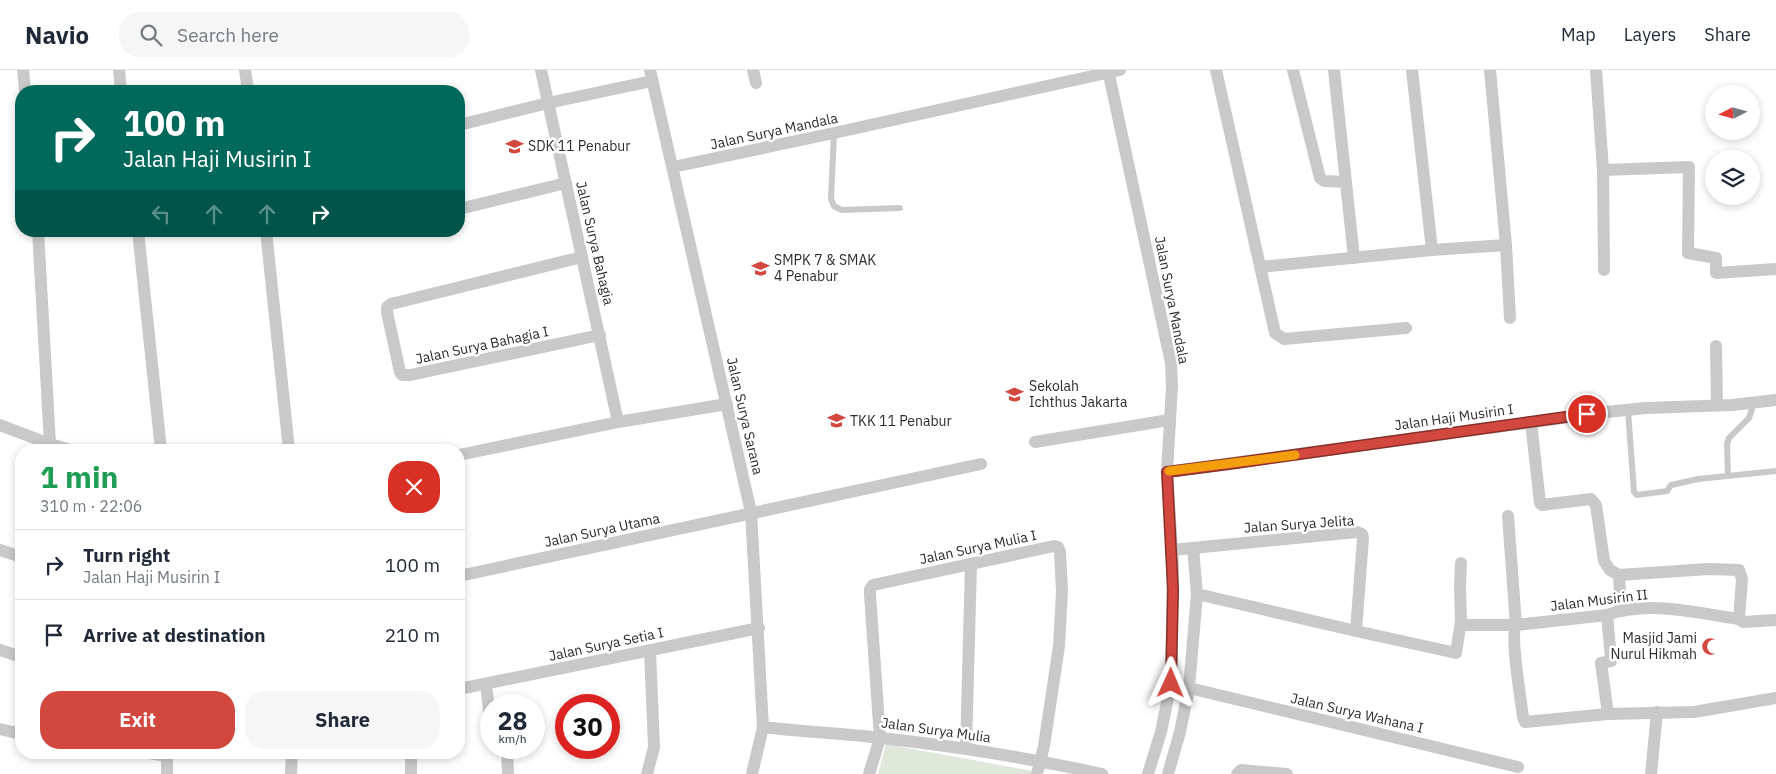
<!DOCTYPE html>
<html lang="en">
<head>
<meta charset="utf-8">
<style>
  body { margin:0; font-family:"IBM Plex Sans",sans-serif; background:#f6f6f7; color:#1f2937; height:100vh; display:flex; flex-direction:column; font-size:19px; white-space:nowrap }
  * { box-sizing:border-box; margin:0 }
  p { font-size:16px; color:#747a83 }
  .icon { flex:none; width:28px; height:28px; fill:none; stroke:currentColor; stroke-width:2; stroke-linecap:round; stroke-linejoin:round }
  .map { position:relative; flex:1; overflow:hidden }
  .sheet { position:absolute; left:15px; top:374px; width:450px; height:315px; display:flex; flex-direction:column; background:#fff; border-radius:20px; box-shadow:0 2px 8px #0003 }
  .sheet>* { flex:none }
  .top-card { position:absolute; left:15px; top:15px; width:450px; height:152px; border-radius:20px; box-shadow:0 2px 8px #0003; background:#00695c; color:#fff; overflow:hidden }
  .needle { width:32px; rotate:264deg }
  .tools { position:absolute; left:1705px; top:15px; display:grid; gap:10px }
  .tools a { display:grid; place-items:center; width:55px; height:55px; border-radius:50%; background:#fff; box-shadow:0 2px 8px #0003; font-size:25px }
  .speed { position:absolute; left:480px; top:624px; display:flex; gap:10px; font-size:25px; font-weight:700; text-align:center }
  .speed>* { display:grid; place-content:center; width:65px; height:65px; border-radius:50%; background:#fff; box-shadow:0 2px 8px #0003; line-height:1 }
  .speed small { font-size:12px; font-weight:400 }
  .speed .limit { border:8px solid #d22; background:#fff; color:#111 }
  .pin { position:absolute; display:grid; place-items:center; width:42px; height:42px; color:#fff; margin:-21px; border:2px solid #fff; border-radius:50%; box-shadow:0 1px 5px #0007 }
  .me { position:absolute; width:55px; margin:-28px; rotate:1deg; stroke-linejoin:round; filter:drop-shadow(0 0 4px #0008) }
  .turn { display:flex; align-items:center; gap:18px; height:105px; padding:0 25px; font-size:22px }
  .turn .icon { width:65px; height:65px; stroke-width:2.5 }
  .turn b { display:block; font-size:35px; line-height:42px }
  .lanes { display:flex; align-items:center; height:48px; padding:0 25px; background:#0003; justify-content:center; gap:25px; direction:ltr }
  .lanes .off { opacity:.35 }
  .round { display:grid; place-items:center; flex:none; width:52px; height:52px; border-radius:20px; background:#f6f6f7 }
  .overview { display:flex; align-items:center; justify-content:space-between; height:85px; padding:0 25px }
  h1 { font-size:30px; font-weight:800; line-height:38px; color:#1e9e55 }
  .primary-button { display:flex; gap:10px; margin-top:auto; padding:10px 25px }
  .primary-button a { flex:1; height:58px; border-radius:20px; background:#d2483f; color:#fff; font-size:20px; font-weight:800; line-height:58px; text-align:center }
  .primary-button a+a { background:#f6f6f7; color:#1f2937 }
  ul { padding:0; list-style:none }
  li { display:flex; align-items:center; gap:15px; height:70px; padding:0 25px; border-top:1px solid #e0e1e3 }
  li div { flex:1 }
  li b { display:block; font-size:19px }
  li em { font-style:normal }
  header { display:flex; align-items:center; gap:30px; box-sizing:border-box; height:70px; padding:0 25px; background:#fff; border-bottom:1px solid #e0e1e3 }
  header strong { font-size:24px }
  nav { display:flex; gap:28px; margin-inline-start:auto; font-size:18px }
  .search { width:350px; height:45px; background:#f6f6f7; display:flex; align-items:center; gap:12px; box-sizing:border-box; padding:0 18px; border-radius:20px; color:#747a83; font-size:19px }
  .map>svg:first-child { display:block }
  .green { fill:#e0e8db }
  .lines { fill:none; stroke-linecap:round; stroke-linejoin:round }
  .service { stroke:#c9c9c9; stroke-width:6 }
  .minor { stroke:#c9c9c9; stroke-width:12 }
  .route-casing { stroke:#882f29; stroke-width:12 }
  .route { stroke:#d2483f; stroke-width:9 }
  .slow { stroke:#f59e0b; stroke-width:9 }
  .labels { text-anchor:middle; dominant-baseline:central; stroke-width:5; stroke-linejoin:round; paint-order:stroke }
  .street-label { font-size:14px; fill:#2c2c2c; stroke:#fff }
  .poi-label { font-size:14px; fill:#2c2c2c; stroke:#fff; text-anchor:start }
</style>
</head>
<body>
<header>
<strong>Navio</strong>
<div class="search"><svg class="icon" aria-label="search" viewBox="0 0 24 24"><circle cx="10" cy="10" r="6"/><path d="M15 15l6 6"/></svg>Search here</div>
<nav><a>Map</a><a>Layers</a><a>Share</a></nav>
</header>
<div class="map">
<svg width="1776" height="704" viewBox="0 0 1776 704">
  <rect width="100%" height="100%" fill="#fff"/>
  <!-- green -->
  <polygon class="green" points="886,674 1033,701 1032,704 878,704"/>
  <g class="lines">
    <!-- service -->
    <g class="service">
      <polyline points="834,63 831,129 834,136 842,140 900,138"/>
      <polyline points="1628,340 1634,422 1637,425 1667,421 1671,415 1698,409 1776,401"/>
      <polyline points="1728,406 1727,374 1729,368 1749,348 1754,333"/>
    </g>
    <!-- minor -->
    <g class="minor">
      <polyline points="23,0 25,21"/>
      <polyline points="119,0 121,21"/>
      <polyline points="245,0 248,21"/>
      <polyline points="541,0 618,352"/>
      <polyline points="650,0 751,442 763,657 752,704"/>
      <polyline points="753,0 756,13"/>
      <polyline points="1108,0 1171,293 1172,316 1167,402 1173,494 1171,613 1161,662 1148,704"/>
      <polyline points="1216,0 1275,263 1284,269 1406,258"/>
      <polyline points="1293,0 1320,108 1324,111 1346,112"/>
      <polyline points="1334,0 1354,188"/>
      <polyline points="1412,0 1432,180"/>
      <polyline points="1490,0 1506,175 1510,248"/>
      <polyline points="1596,0 1603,100 1604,200"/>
      <polyline points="459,55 548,33 652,11"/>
      <polyline points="673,97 834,63 1120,0"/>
      <polyline points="1603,100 1689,97 1688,183 1716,188 1716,203 1776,199"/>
      <polyline points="459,139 566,113"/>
      <polyline points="38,161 50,374"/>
      <polyline points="138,161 161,380"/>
      <polyline points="266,161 289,380"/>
      <polyline points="582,187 391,234 387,237 387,242 400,302 402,305 410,305 600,265"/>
      <polyline points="1260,197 1432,180 1506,175"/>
      <polyline points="1716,276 1717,335"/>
      <polyline points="1531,352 1540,433 1542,435 1591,429 1596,435 1604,491 1610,500 1619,505 1621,540"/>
      <polyline points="0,355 50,374 70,380"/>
      <polyline points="1035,372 1169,350"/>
      <polyline points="459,385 618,352 727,334"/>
      <polyline points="1167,402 1606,342 1646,338 1732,335 1776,330"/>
      <path d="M 1508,446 L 1516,555 C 1510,565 1521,631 1523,647 L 1525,652 L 1608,644 L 1694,642 L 1776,628"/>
      <polyline points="0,480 21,487"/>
      <polyline points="1172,480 1357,462 1362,464 1363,468 1356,561"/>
      <polyline points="1619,505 1708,499 1739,500 1742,509 1739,549"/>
      <polyline points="459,506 981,394"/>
      <polyline points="1197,524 1356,561 1456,583 1461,551 1460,516 1461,493"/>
      <polyline points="1607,545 1611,589 1611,591 1601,593 1608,644"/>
      <path d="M 1461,555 L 1516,555 L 1607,545 C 1649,530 1696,543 1739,549 L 1743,552 L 1776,550"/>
      <polyline points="0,580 21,587"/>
      <polyline points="486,614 491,658"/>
      <polyline points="1189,618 1518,697"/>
      <polyline points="459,619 759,558"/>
      <path d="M 763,657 C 802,662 842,663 881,668 C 955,676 1029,688 1102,704"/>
      <polyline points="0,659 21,664"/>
      <polyline points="507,678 508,704"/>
      <polyline points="966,679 971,494"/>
      <polyline points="143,682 167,686"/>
      <polyline points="167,704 167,682"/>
      <polyline points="291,704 292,682"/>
      <polyline points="411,704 411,682"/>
      <polyline points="647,704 654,677 650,580"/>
      <polyline points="869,704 880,668 870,525 870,519 873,515 1054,476 1058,477 1060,482 1062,521 1059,576 1044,676 1037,704"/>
      <polyline points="1168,704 1180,662 1189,618 1197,524 1193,478"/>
      <polyline points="1237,704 1241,700 1287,704"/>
      <polyline points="1651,704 1657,642"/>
    </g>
  </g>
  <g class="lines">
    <defs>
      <polyline id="route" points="1171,613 1173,520 1167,402 1229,394 1587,344"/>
    </defs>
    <!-- route casing -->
    <use href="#route" class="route-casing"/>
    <!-- route -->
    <use href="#route" class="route"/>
    <!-- slow -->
    <polyline class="slow" points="1169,401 1295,385"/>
  </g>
  <!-- icons -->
  <defs>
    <symbol id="school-bare" viewBox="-9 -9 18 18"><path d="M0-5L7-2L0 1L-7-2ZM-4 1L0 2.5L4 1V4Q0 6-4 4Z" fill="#d2483f" stroke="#fff" stroke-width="2.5" paint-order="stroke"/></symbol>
    <symbol id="mosque-bare" viewBox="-9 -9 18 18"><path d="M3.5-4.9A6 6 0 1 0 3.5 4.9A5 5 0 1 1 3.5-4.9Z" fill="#d2483f" stroke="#fff" stroke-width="2.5" paint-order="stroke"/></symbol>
  </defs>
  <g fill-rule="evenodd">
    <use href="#school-bare" x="502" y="64" width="25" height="25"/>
    <use href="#school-bare" x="748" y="186" width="25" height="25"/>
    <use href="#school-bare" x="1002" y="312" width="25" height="25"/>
    <use href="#school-bare" x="824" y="338" width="25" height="25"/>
    <use href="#mosque-bare" x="1698" y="564" width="25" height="25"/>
  </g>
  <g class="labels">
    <!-- street labels -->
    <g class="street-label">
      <text transform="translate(774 61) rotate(-12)">Jalan Surya Mandala</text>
      <text transform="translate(595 173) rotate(77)">Jalan Surya Bahagia</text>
      <text transform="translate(1172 230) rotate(79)">Jalan Surya Mandala</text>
      <text transform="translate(482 275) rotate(-12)">Jalan Surya Bahagia I</text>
      <text transform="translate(745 346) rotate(77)">Jalan Surya Sarana</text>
      <text transform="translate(1454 347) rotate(-8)">Jalan Haji Musirin I</text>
      <text transform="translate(1299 454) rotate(-4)">Jalan Surya Jelita</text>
      <text transform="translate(602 460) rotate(-12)">Jalan Surya Utama</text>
      <text transform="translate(978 477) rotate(-12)">Jalan Surya Mulia I</text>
      <text transform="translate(1599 530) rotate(-7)">Jalan Musirin II</text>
      <text transform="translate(606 574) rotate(-12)">Jalan Surya Setia I</text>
      <text transform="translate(1357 643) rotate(13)">Jalan Surya Wahana I</text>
      <text transform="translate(936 660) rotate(8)">Jalan Surya Mulia</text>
    </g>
    <!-- poi labels -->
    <g class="poi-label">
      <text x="528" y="76">SDK 11 Penabur</text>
      <text x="774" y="190">SMPK 7 &amp; SMAK<tspan x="774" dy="16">4 Penabur</tspan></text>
      <text x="1029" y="316">Sekolah<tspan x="1029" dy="16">Ichthus Jakarta</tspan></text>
      <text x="850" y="351">TKK 11 Penabur</text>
      <text x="1697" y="568" text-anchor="end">Masjid Jami<tspan x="1697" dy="16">Nurul Hikmah</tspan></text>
    </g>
  </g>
</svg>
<div class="tools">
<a><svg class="needle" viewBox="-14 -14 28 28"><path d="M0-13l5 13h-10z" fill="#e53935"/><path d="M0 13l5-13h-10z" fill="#747a83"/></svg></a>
<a><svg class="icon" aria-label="layers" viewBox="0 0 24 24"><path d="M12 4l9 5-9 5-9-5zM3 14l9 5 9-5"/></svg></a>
</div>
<div class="speed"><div>28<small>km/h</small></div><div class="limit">30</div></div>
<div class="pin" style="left:1587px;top:344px;background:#d93025"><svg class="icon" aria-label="arrive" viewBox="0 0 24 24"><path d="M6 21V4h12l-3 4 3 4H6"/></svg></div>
<svg class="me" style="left:1171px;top:613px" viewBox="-20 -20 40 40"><path d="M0-17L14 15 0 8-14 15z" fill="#d2483f" stroke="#fff" stroke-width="4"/></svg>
<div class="top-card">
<div class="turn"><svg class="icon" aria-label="right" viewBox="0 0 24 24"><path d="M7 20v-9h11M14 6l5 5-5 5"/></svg><div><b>100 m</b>Jalan Haji Musirin I</div></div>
<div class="lanes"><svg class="icon off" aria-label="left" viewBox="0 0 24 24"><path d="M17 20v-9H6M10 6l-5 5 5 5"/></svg><svg class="icon off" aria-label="ahead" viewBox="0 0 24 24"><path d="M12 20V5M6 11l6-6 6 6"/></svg><svg class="icon off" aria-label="ahead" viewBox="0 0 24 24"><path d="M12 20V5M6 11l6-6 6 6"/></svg><svg class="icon" aria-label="right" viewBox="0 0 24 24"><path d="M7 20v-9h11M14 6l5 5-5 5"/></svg></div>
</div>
<section class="sheet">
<div class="overview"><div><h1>1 min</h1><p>310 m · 22:06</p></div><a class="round" style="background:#d93025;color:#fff"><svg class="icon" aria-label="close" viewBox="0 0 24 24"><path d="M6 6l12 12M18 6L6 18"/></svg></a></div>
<ul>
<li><svg class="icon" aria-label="right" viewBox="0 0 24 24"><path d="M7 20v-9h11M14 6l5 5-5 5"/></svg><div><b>Turn right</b><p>Jalan Haji Musirin I</p></div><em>100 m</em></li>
<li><svg class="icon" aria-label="arrive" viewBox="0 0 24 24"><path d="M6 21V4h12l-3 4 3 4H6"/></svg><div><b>Arrive at destination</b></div><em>210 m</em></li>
</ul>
<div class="primary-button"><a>Exit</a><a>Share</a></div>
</section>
</div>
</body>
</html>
